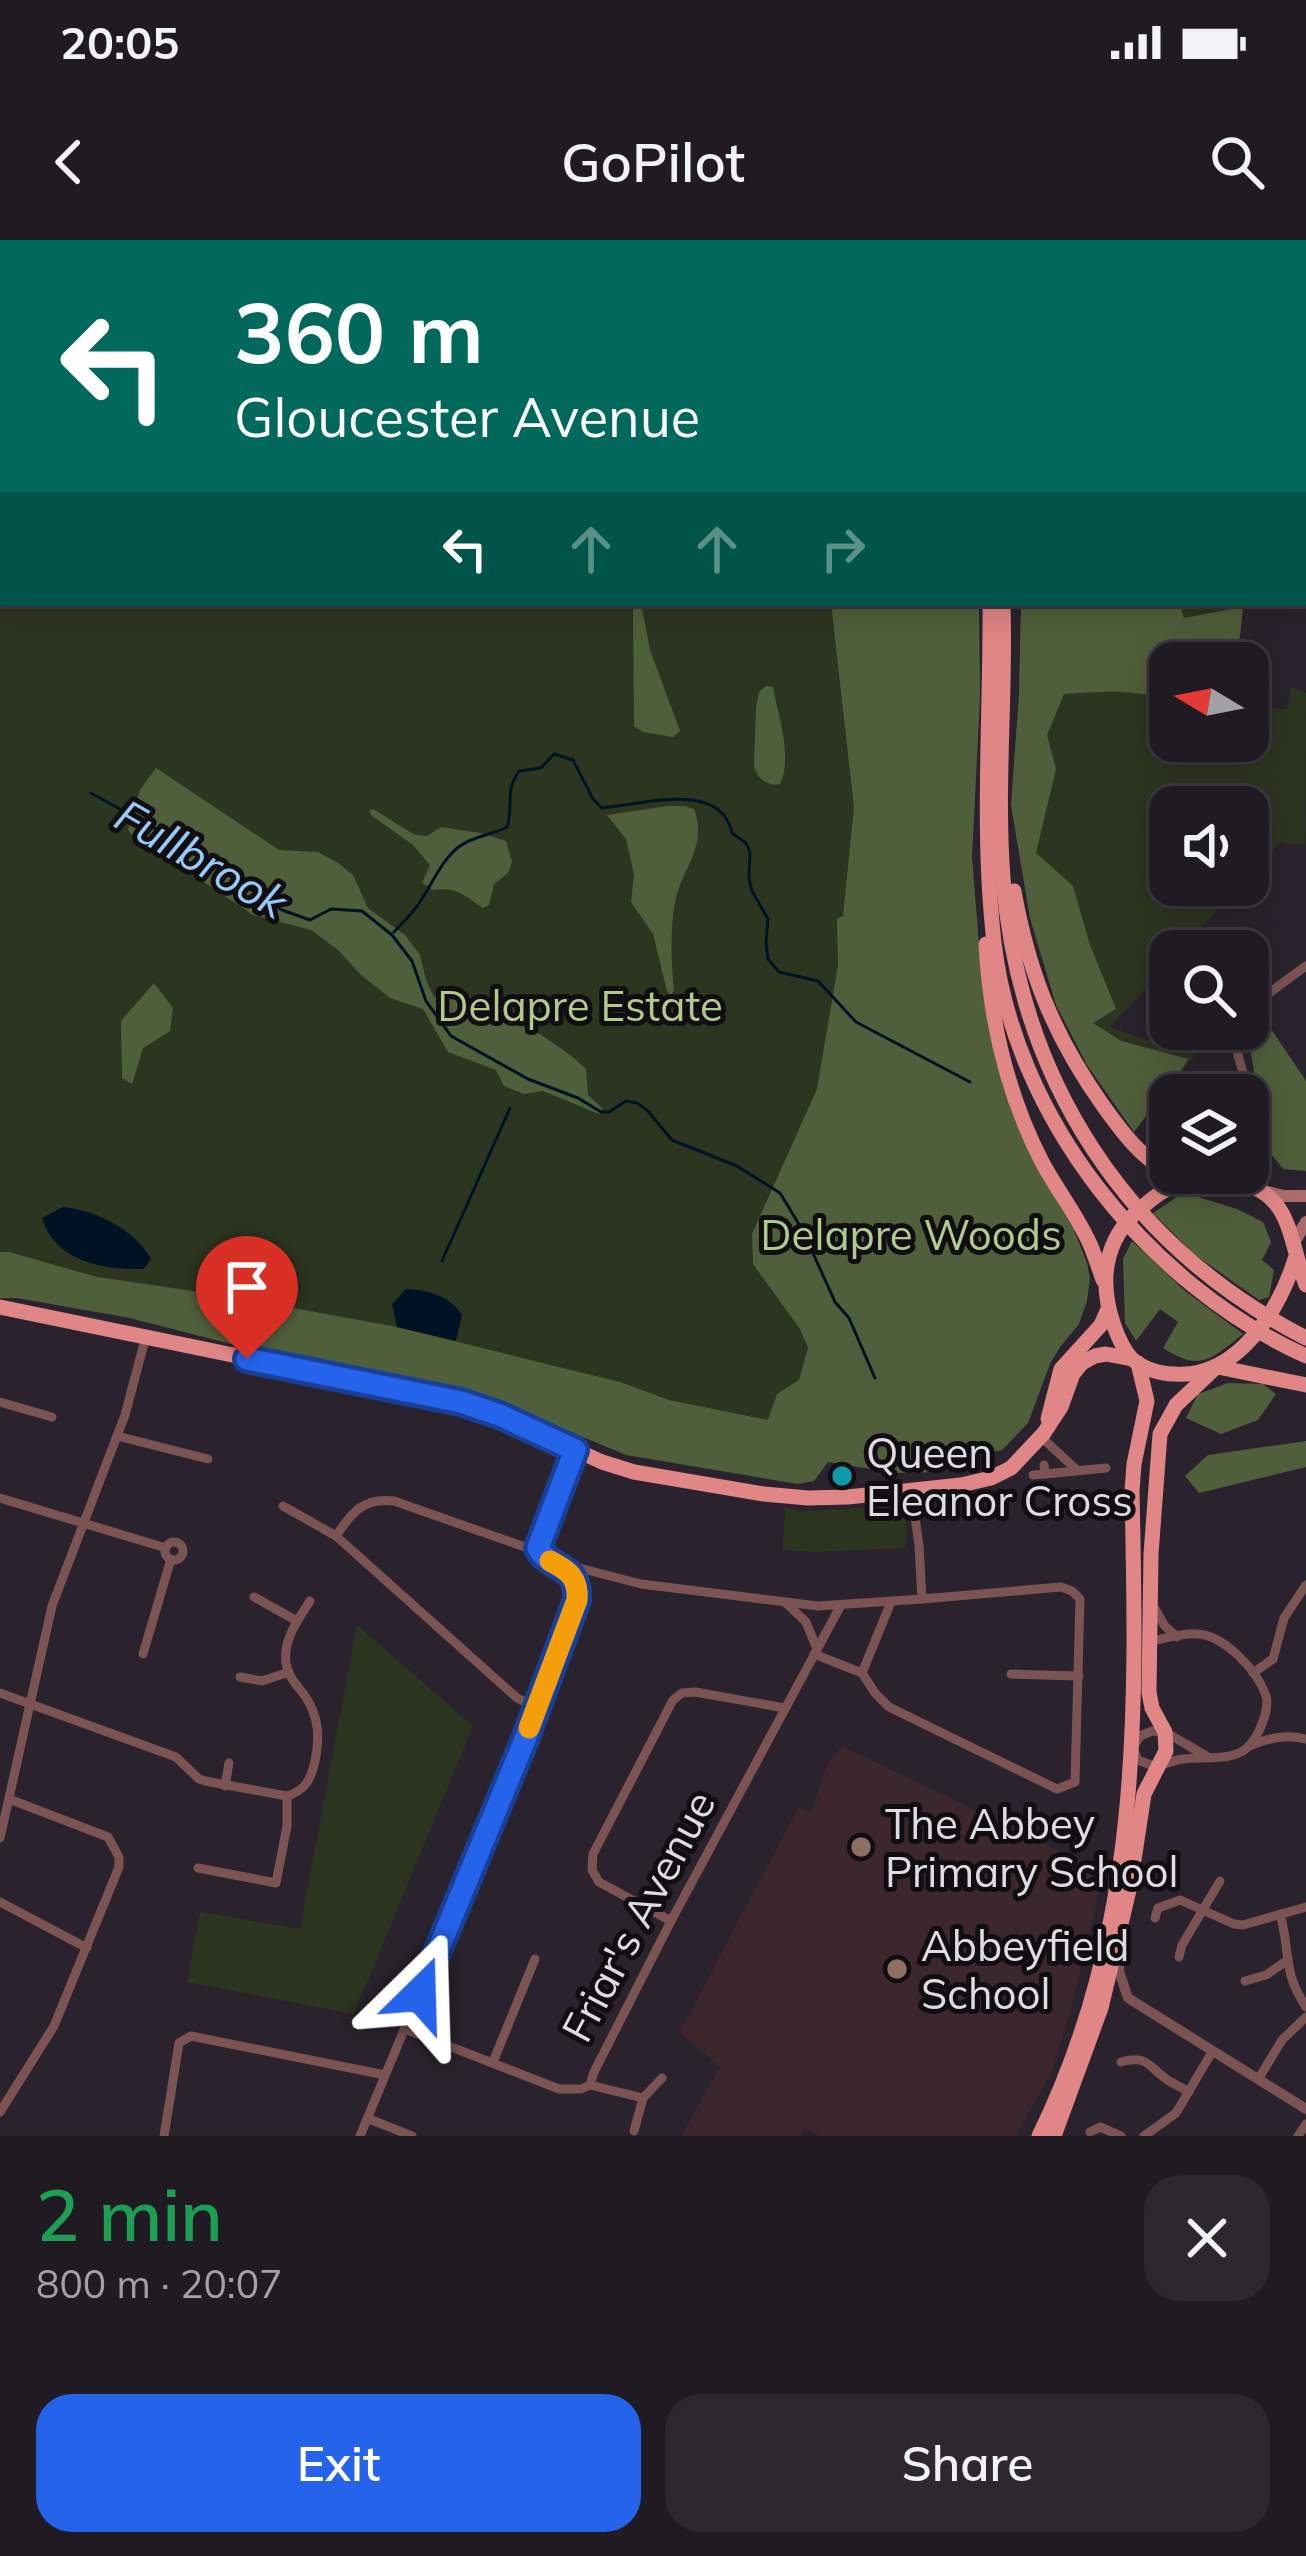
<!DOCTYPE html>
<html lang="en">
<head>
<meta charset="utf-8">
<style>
  body { margin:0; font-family:Mulish,sans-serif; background:#2d272f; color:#f1f3f6; height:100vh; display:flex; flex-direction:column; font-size:45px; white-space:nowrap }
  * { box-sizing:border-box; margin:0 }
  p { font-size:39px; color:#a2a1a5 }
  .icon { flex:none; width:66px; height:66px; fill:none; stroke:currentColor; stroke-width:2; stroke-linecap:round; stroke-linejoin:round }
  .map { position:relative; height:1896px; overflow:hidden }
  .drawer { display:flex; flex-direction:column; background:#201a22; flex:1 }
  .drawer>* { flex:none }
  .guide { position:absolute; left:0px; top:0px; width:1308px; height:366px; box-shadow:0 6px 30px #0003,0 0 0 3px #3d3840; background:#00695c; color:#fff; overflow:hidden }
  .needle { width:78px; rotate:280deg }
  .controls { position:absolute; left:1149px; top:402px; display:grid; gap:24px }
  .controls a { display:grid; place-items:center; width:120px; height:120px; border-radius:24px; background:#201a22; box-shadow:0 6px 30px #0003,0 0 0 3px #3d3840; font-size:60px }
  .pin { position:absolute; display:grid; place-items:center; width:102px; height:102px; color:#fff; margin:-123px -51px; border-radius:50% 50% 50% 0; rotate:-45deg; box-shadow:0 0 12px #0007 }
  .pin .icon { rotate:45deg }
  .me { position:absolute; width:132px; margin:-66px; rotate:22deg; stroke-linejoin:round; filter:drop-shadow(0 0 9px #0008) }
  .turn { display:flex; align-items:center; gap:42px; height:252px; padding:0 36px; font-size:54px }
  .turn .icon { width:156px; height:156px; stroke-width:2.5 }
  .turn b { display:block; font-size:84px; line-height:102px }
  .lanes { display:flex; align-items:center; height:114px; padding:0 36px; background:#0003; justify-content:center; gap:60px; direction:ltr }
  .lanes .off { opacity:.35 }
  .round { display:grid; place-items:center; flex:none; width:126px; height:126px; border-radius:36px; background:#2d272f }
  .head { display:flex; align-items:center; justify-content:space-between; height:204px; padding:0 36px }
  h1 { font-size:72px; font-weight:600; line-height:90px; color:#1e9e55 }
  .button { display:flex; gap:24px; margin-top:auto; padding:24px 36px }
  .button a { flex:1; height:138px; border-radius:36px; background:#2563eb; color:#fff; font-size:48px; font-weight:600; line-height:138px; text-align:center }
  .button a+a { background:#2d272f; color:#f1f3f6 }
  .status { display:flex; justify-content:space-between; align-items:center; height:84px; padding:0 60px; background:#201a22; direction:ltr }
  .status svg { height:33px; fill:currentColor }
  header { display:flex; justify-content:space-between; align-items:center; height:156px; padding:0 36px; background:#201a22; font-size:54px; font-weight:600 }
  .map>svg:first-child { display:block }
  .education { fill:#3b272c }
  .green { fill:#2c3520 }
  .forest { fill:#505f3b }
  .water { fill:#001325 }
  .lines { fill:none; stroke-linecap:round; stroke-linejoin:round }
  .stream { stroke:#001325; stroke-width:3 }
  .minor { stroke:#7b5353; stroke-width:9 }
  .tertiary { stroke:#7b5353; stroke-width:10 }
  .secondary { stroke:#aa6b6b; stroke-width:12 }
  .trunk { stroke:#e08686; stroke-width:15 }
  .route-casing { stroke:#184099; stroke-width:30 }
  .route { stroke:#2563eb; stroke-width:21 }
  .slow { stroke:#f59e0b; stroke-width:21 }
  .culture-dot { fill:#0f9aa8; stroke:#110e12; stroke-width:4.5 }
  .education-dot { fill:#8d6e63; stroke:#110e12; stroke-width:4.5 }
  .labels { text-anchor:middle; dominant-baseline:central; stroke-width:10; stroke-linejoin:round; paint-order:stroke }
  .park-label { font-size:42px; fill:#b0ca8c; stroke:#110e12 }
  .poi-label { font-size:42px; fill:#e0dbe2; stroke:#110e12; text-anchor:start }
  .street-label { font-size:42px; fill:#e0dbe2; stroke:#110e12 }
  .water-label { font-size:45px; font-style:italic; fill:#95cafb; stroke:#110e12 }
</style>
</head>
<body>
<div class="status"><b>20:05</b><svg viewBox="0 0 49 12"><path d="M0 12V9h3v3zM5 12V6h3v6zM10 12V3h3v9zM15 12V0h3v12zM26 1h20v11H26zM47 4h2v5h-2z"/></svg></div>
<header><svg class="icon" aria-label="back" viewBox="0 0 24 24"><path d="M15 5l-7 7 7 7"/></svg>GoPilot<svg class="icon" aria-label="search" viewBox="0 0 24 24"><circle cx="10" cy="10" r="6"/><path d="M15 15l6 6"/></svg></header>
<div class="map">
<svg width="1306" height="1896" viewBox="0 0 1306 1896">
  <rect width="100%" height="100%" fill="#2a232d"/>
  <!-- education -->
  <polygon class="education" points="842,1506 1101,1631 1095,1670 1070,1773 1050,1836 1015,1896 820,1896 804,1888 800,1896 681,1896 720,1827 680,1792 798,1568 811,1572 828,1523"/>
  <!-- green -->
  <g class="green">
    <polygon points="0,0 919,0 920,3 3,3 3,363 979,363 980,458 972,617 983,755 998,826 1050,948 1074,990 1087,1023 1041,1099 937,1232 896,1233 828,1222 814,1241 798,1244 626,1215 483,1155 231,1104 130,1078 17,1058 0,1058"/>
    <polygon points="1021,363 1250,363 1243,368 1237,423 1170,423 1170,501 1248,501 1248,467 1287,469 1291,447 1306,453 1305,605 1280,602 1262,626 1248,639 1248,567 1170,567 1170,645 1241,645 1180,711 1170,711 1170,722 1110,787 1146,800 1199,810 1134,892 1087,825 1056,765 1030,678 1011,565 1019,455"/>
    <polygon points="905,1265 906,1308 814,1312 783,1310 785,1266 798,1272"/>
    <polygon points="357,1385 473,1486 354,1774 187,1742 200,1672 300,1689"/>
  </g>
  <!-- forest -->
  <g class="forest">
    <polygon points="633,363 640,363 642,368 650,410 680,491 673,497 643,492 634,486"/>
    <polygon points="831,363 979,363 980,458 972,617 983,755 998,826 1050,948 1074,990 1087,1023 1090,1039 1087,1061 1079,1084 1060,1107 1050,1124 1028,1183 1002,1210 974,1216 937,1232 896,1233 828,1222 814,1241 798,1244 626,1215 483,1155 231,1104 130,1078 17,1058 0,1058 0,1012 9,1012 97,1037 234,1057 397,1087 620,1142 669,1160 768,1180 777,1154 799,1140 808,1108 800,1089 753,1024 752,994 817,849 838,725 837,679 843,676 854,567"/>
    <path d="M 1021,363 L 1179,363 L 1184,378 L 1243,367 L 1237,423 L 1170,423 L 1170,461 C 1130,448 1104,452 1064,454 L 1047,495 L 1056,529 L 1036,613 L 1073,646 L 1090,705 L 1116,769 L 1093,783 L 1121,801 L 1189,819 L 1134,892 L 1087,825 L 1056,765 L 1030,678 L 1011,565 L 1019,455 Z"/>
    <path d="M 766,446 L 773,447 C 778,476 793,516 780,544 C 767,547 757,538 754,526 L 756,467 L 759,452 Z"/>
    <path d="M 156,528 L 279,610 L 318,612 L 338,623 L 353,635 L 368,668 L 405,695 L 420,715 L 426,740 L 434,757 L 454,758 L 467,755 C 509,777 552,797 586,829 L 588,855 L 602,868 L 599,874 L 543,851 L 524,854 L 504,846 L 496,830 L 448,812 L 423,769 L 390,758 L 361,735 L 338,710 L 311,690 L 253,675 L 178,625 C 158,622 140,606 128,590 L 140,550 Z"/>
    <path d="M 668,566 L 684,566 L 694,569 C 708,608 682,627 675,662 C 670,690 671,721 674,750 L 671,756 L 667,751 L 653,694 L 631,662 L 634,634 L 626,599 L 607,575 Z"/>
    <path d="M 373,569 L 415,595 L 427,596 L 441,587 L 480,593 L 506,601 L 512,622 L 508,633 L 494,644 L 489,665 L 483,668 C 464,655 456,647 433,650 L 422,643 L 430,625 L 413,605 L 372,576 L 369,571 Z"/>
    <polygon points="154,743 173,768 170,791 143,808 132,844 122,838 121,781"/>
    <polygon points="1259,771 1306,841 1306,931 1283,929 1265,906 1248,792 1248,783"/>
    <polygon points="1195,956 1237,969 1263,982 1271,1002 1262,1020 1274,1030 1269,1057 1259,1060 1194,1014 1153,973 1177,957"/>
    <path d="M 1132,1001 L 1185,1051 L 1243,1094 C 1212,1118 1201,1133 1163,1108 L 1178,1082 L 1160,1069 L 1136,1101 L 1125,1083 L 1123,1019 Z"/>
    <polygon points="1228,1143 1263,1144 1276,1154 1258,1180 1221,1194 1186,1178 1198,1154"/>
    <polygon points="1306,1201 1306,1227 1199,1253 1185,1236 1208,1215"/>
  </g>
  <!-- water -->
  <g class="water">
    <path d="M 63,967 C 96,970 135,990 151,1019 L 144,1029 C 104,1030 55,1022 42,978 Z"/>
    <path d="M 406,1049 C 427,1050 449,1055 462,1075 L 456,1101 L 397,1087 L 392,1064 Z"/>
  </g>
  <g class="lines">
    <!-- stream -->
    <g class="stream">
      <polyline points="91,553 172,598 282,670 310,680 331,669 362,671 392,695 412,721 426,761 451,796 528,839 578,858 601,872 609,872 626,861 637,863 647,870 672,900 737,926 780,953 803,991 835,1062 849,1078 875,1138"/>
      <path d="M 394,692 C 400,685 408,678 414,670 C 429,652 440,620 460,606 C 474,596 492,595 507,587 C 514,566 504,552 519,531 L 541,528 L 554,514 L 573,520 L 593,559 L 602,568 C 640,565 721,539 732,593 L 746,603 L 750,612 L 749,639 L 752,651 L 768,679 L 766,702 L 768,719 L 779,732 L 818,741 L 856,782 L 970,842"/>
      <polyline points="442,1021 510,868"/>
    </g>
    <!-- minor -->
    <g class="minor">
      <polyline points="718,0 718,3"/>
      <polyline points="365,3 365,0"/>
      <polyline points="1248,772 1265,756 1306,726"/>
      <polyline points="1240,789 1238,815 1251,861 1248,912"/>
      <polyline points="1248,916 1259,949"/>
      <polyline points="0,1162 52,1177"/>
      <polyline points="117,1196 208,1219"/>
      <polyline points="1041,1197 1077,1230"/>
      <polyline points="1045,1234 1106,1228"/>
      <polyline points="1033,1235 1045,1234 1044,1225"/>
      <polyline points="0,1258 166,1308"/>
      <polyline points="283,1266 336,1296 517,1458 537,1468"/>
      <path d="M 336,1296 C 352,1272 364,1257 394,1261 L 539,1312 L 568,1331 L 576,1343 L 578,1353 L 568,1385 L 524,1501 L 360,1896"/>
      <circle cx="174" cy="1311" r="9"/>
      <polyline points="539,1312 538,1304 576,1210"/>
      <polyline points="564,1324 641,1344 818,1366 922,1359 919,1305 911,1250"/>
      <polyline points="254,1357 297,1381"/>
      <polyline points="787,1364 806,1382 817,1409"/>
      <polyline points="1154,1367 1164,1385 1177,1397"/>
      <path d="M 1148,1397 L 1151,1401 C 1165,1399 1184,1392 1198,1394 C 1225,1396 1258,1431 1266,1456 C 1270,1470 1258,1498 1247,1508 C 1231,1522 1202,1516 1183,1519 C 1173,1520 1165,1524 1156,1527 L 1138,1520 L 1133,1508 L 1140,1496 L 1152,1491 L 1165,1492 L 1208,1517"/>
      <polyline points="143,1414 171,1319"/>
      <polyline points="814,1414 862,1433 875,1453 889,1467 1057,1549 1075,1542 1080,1359 1072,1351 1061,1347 922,1359"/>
      <polyline points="862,1433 891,1362"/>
      <polyline points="1253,1433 1273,1419 1284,1378 1306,1345"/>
      <polyline points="1011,1434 1079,1436"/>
      <polyline points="240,1437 262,1441 289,1432"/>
      <polyline points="0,1453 176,1517 199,1539 205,1541 287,1556"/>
      <path d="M 1249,1506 C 1269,1498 1285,1494 1306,1499"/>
      <polyline points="225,1546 229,1523"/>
      <polyline points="0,1598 52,1366 125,1175 146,1096"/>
      <path d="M 198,1628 L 276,1643 L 287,1586 L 287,1556 C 306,1550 311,1539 315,1521 C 320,1497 319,1477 305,1456 C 297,1445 288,1437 286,1423 C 283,1399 298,1380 310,1361"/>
      <polyline points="0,1662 87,1708"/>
      <path d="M 1280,1674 C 1291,1712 1282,1732 1306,1767"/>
      <polyline points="1155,1678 1158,1668 1180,1660 1234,1684 1243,1685 1306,1667"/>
      <polyline points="671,1681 599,1642 592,1630 593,1614 673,1460 682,1453 695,1452 785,1468"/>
      <polyline points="1179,1717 1182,1705 1220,1641"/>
      <polyline points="1245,1741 1266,1735 1288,1720"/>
      <polyline points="405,1789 559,1849 581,1849 590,1845 594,1832 671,1681 841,1365"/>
      <polyline points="493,1822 535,1719"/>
      <path d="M 1121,1822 C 1149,1814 1150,1829 1169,1841 C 1176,1845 1183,1848 1189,1852"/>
      <polyline points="1259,1838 1282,1800 1306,1777"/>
      <polyline points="590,1845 643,1858 634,1891"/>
      <polyline points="643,1858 662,1838"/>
      <polyline points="0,1872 54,1786 119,1627 119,1617 108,1597 9,1559"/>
      <polyline points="369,1879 412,1896"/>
      <polyline points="1090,1892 1100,1887 1121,1896"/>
      <polyline points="164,1896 179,1803 191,1796 385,1835"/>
      <polyline points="1144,1896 1176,1873 1212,1812"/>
      <polyline points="1298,1896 1306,1884"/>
    </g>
    <!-- tertiary -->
    <polyline class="tertiary" points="1120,1715 1119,1731 1128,1758 1306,1869"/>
    <!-- secondary -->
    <g class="secondary">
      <polyline points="1264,951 1283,956 1306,956"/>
      <polyline points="1295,1001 1306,982"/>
    </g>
    <!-- trunk -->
    <g class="trunk">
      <polyline points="934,0 935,3"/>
      <polyline points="946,0 947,3"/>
      <path d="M 990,363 C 991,475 981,590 994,702 C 1014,877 1147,1044 1306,1116"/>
      <path d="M 1003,363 C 1006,455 996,546 1003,638 C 1019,839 1125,1005 1306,1098"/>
      <path d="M 1014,651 C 1029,735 1055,798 1104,867 C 1122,892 1142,919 1170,933"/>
      <path d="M 986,704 C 990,780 1007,854 1042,922 C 1057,950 1077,975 1090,1004 C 1095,1016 1099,1028 1103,1040"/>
      <path d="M 1296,1016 C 1280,1069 1238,1139 1174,1134 C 1160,1134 1141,1128 1131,1118 C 1123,1109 1118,1097 1114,1086 C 1099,1043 1103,1000 1140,969 C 1167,945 1187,935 1223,939 C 1293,948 1286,992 1306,1045"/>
      <polyline points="0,1067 461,1162 502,1176 602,1222 634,1232 764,1254 808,1258 848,1257 961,1245 991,1238 1011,1228 1044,1193 1061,1167 1073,1134 1082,1123 1095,1116 1106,1114 1132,1119"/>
      <polyline points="1218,1127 1306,1145"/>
      <polyline points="1048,1179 1061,1129 1101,1085 1108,1069"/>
      <path d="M 1039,1896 C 1141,1687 1137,1477 1132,1251 L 1134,1224 L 1147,1161 L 1138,1123"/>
      <polyline points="1054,1896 1101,1768 1130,1646 1144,1554 1166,1511 1165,1492 1152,1468 1149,1452 1151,1314 1160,1194 1176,1165 1214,1129"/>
    </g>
  </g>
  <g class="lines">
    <defs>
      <path id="route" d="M 247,1119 L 461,1162 L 502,1176 L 575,1210 L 538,1308 C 551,1332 579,1322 577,1360 L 524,1502 L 420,1754"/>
    </defs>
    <!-- route casing -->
    <use href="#route" class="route-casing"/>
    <!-- route -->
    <use href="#route" class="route"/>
    <!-- slow -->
    <path class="slow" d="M 529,1488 L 577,1360 C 579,1338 568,1330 550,1321"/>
  </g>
  <!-- markers -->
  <circle class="culture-dot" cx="842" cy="1236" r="12"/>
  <g class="education-dot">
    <circle cx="861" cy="1607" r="12"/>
    <circle cx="897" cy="1729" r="12"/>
  </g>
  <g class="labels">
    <!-- park labels -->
    <g class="park-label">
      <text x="580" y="765">Delapre Estate</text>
      <text x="911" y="994">Delapre Woods</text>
    </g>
    <!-- poi labels -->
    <g class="poi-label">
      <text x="866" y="1212">Queen<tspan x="866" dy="48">Eleanor Cross</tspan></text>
      <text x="885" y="1583">The Abbey<tspan x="885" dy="48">Primary School</tspan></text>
      <text x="921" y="1705">Abbeyfield<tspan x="921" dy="48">School</tspan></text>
    </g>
    <!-- street labels -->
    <g class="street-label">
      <text transform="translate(638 1676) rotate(-62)">Friar's Avenue</text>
    </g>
    <!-- water labels -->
    <g class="water-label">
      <text transform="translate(202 618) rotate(30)">Fullbrook</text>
    </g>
  </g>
</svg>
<div class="controls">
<a><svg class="needle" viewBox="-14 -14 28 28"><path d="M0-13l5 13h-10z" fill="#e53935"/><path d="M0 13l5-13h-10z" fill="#a2a1a5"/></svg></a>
<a><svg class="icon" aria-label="sound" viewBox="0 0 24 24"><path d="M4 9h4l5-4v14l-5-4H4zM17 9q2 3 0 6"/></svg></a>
<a><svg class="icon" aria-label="search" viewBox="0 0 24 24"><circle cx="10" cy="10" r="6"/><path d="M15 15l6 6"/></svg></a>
<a><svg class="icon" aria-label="layers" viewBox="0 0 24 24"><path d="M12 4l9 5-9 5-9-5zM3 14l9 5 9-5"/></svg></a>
</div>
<div class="pin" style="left:247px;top:1119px;background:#d93025"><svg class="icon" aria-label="arrive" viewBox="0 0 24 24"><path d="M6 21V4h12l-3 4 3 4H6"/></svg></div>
<svg class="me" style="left:420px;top:1754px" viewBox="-20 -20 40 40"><path d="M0-17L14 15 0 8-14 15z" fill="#2563eb" stroke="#fff" stroke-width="4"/></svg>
<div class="guide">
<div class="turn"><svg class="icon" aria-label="left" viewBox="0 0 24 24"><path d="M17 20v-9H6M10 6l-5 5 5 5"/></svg><div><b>360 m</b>Gloucester Avenue</div></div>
<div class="lanes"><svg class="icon" aria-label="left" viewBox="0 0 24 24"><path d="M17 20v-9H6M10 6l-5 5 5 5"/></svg><svg class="icon off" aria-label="ahead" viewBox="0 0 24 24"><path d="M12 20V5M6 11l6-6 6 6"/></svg><svg class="icon off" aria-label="ahead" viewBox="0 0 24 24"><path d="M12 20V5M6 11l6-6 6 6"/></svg><svg class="icon off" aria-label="right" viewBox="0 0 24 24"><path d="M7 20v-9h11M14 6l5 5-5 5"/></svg></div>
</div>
</div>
<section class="drawer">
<div class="head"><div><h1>2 min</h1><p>800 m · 20:07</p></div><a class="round"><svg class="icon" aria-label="close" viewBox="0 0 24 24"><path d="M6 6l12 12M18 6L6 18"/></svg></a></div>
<div class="button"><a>Exit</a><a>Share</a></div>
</section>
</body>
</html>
